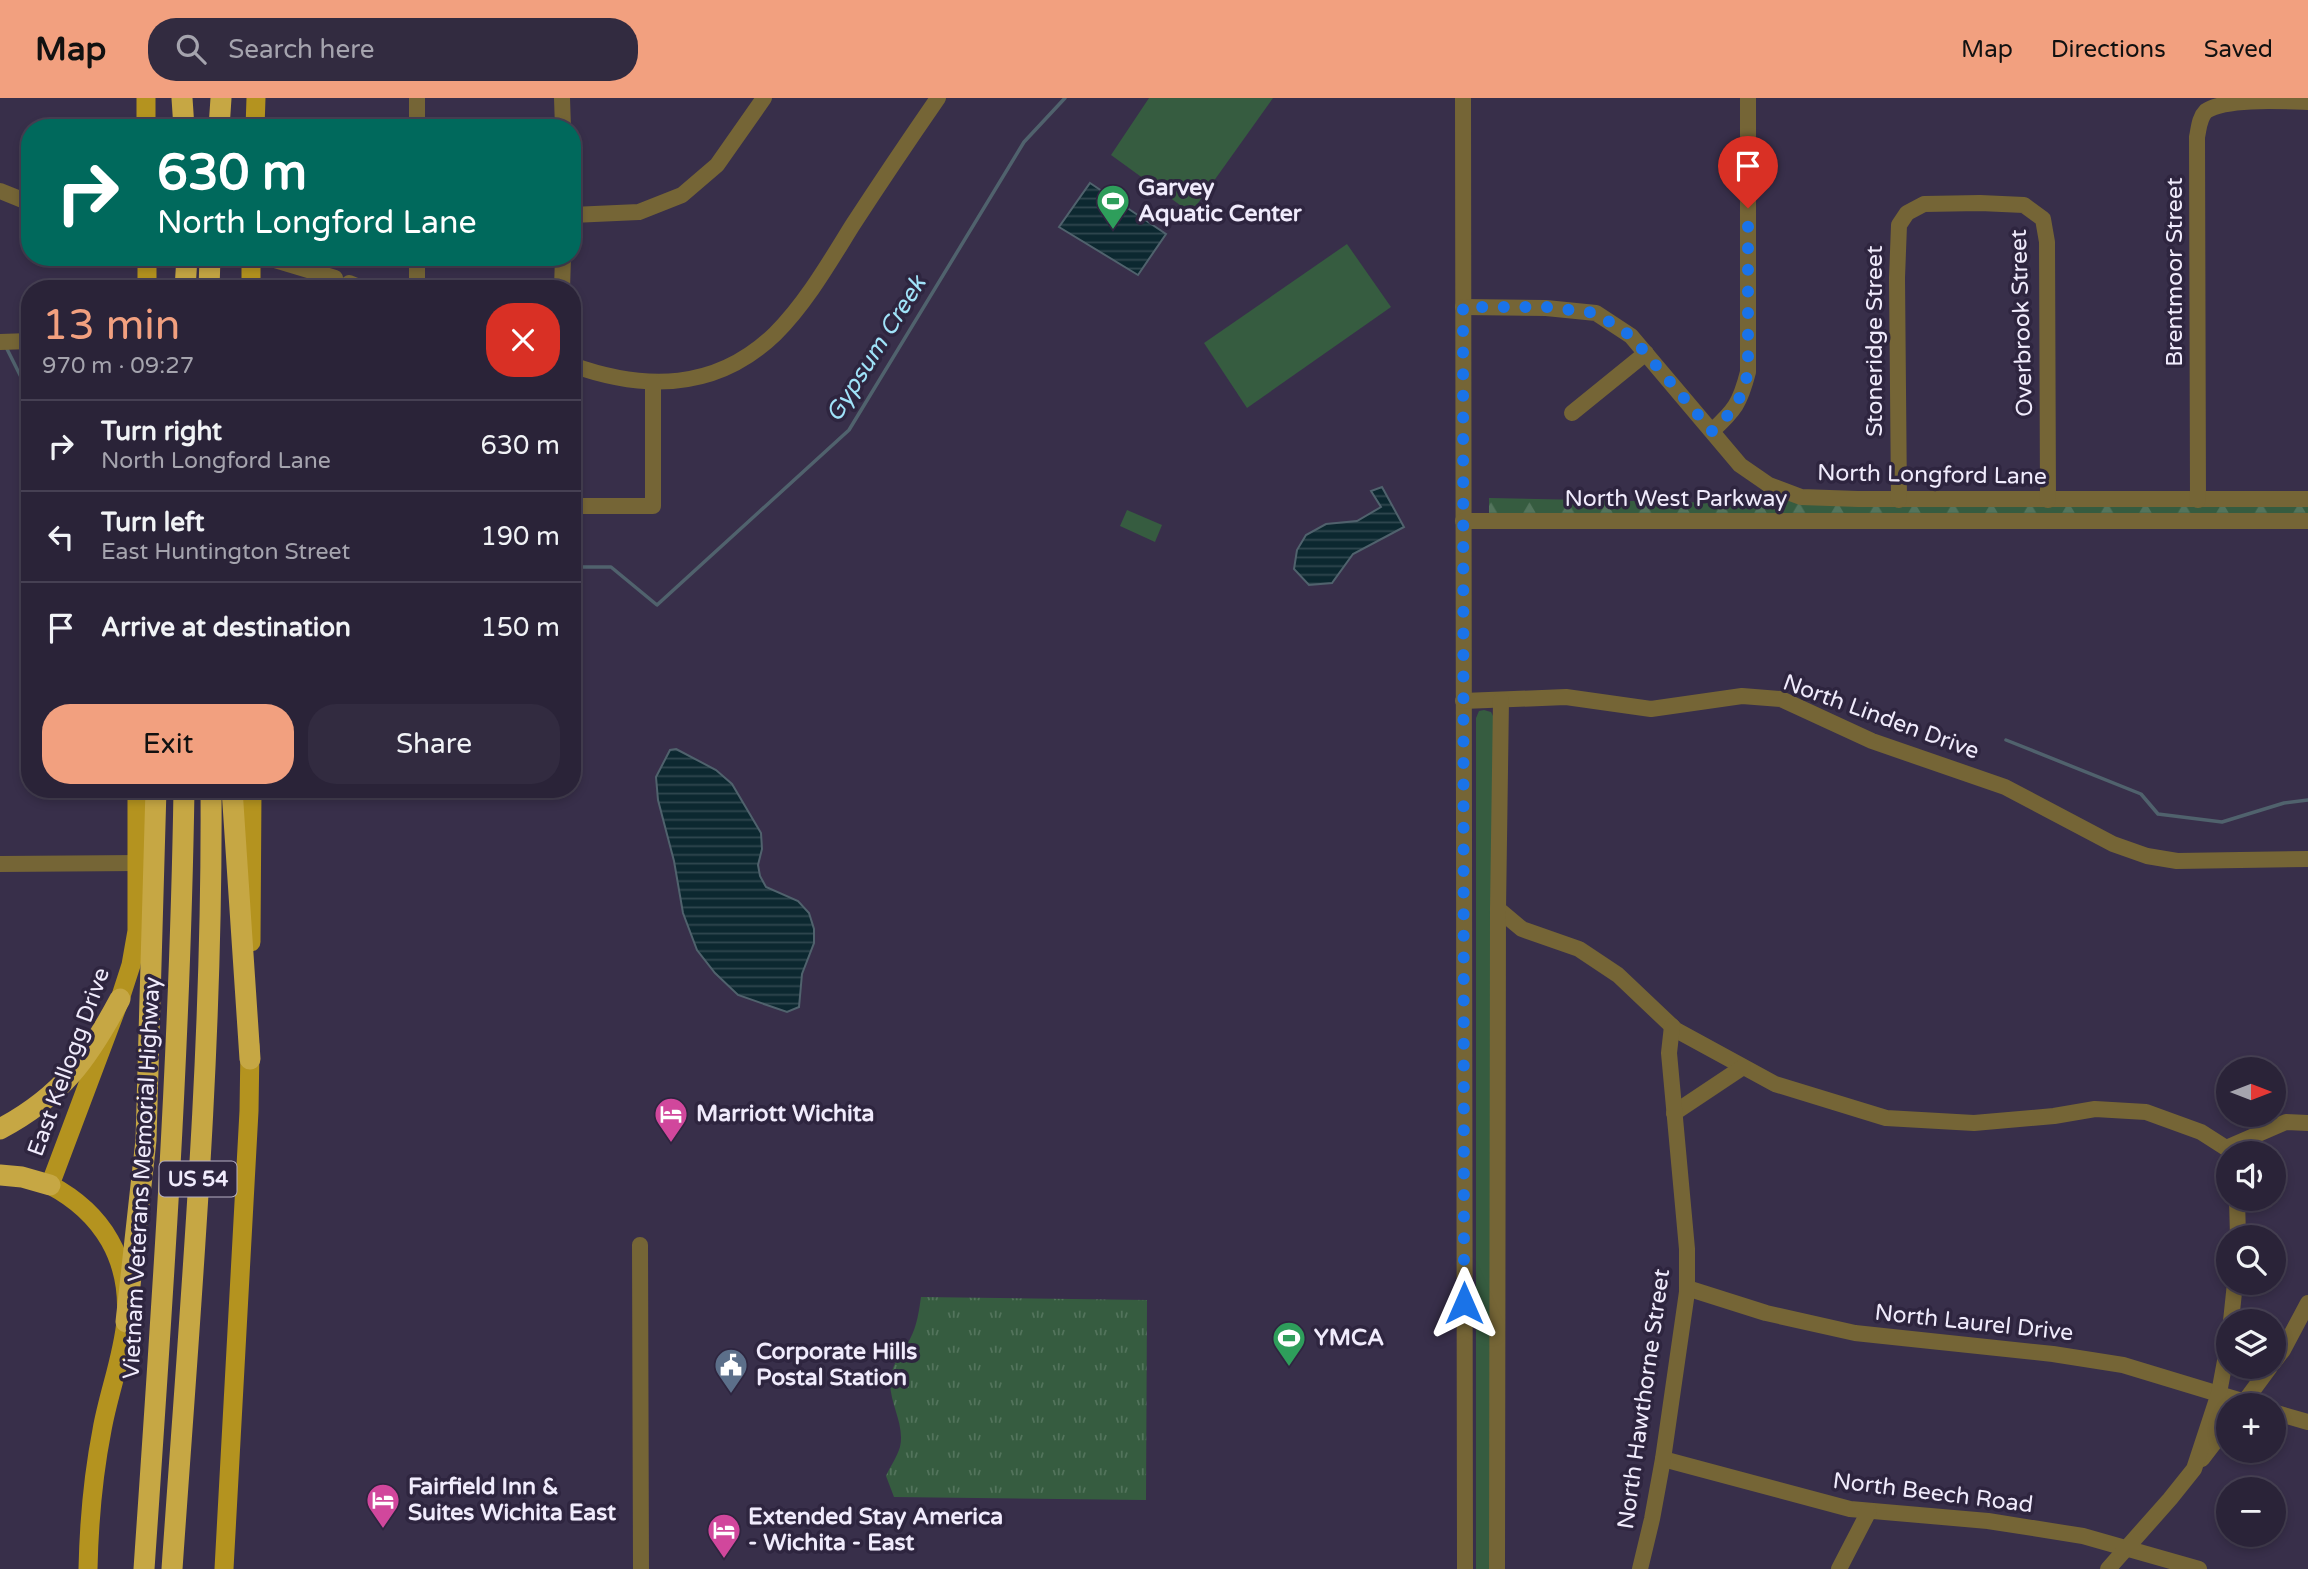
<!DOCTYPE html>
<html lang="en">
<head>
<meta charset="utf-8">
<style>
  body { margin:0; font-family:"Varela Round",sans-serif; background:#322b40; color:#f1f3f6; height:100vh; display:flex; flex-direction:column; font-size:26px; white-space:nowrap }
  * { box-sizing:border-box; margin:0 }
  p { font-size:23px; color:#a5a4ae }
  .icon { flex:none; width:38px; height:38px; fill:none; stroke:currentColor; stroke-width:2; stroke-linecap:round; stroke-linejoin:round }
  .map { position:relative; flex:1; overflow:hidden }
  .drawer { position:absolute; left:21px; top:182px; width:560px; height:518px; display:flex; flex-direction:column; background:#2a2338; border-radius:28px; box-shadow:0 4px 10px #0003,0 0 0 2px #464053 }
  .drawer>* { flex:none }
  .guide { position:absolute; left:21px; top:21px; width:560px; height:147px; border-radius:28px; box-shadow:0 4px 10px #0003,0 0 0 2px #464053; background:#00695c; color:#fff; overflow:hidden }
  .needle { width:46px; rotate:90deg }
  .controls { position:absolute; left:2216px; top:959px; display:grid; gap:14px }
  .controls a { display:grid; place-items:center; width:70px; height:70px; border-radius:50%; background:#2a2338; box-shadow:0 4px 10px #0003,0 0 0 2px #464053; font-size:35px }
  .pin { position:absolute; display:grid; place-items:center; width:60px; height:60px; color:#fff; margin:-72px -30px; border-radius:50% 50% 50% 0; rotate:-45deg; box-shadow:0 0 7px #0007 }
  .pin .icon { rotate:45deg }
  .me { position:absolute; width:77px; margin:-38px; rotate:0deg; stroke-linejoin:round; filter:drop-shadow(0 0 5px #0008) }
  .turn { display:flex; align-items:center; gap:24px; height:147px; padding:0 21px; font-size:32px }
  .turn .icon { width:91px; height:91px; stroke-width:2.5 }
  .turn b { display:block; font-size:49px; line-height:60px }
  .round { display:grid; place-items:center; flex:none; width:74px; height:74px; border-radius:28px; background:#322b40 }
  .head { display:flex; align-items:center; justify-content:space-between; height:119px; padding:0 21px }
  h1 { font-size:42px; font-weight:600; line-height:52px; color:#f2a07f }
  .button { display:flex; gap:14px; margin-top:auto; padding:14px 21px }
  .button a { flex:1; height:80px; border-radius:28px; background:#f2a07f; color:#111; font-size:28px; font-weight:600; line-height:80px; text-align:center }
  .button a+a { background:#322b40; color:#f1f3f6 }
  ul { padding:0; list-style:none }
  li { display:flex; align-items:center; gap:21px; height:91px; padding:0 21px; border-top:2px solid #464053 }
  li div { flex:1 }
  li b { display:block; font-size:26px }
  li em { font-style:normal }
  header { display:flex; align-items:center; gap:42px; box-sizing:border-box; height:98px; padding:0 35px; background:#f2a07f; color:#111 }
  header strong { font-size:33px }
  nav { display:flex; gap:38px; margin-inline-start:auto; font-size:24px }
  .search { width:490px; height:63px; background:#322b40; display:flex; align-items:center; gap:18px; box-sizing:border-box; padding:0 24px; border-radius:28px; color:#a5a4ae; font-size:26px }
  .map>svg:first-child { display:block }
  .grass { fill:#365c40 }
  .forest { fill:url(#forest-firs) }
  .park { fill:url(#park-tufts) }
  .water { fill:url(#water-rules); stroke:#50626d; stroke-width:2 }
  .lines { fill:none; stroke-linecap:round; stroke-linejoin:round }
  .stream { stroke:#50626d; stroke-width:3.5 }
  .minor { stroke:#756536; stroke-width:16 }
  .major { stroke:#b4931f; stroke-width:19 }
  .highway { stroke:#c6a744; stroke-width:21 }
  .route { stroke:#1a73e8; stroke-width:12; stroke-dasharray:0 21.6 }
  .labels { text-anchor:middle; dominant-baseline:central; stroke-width:7; stroke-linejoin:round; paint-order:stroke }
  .shield { fill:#2e253f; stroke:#b6b0c3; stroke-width:2 }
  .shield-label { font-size:21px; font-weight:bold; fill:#f0ebfc }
  .poi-label { font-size:23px; font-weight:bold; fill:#f0ebfc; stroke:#2e253f; text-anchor:start }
  .street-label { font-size:23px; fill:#f0ebfc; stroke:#2e253f }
  .water-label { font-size:24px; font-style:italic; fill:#a0e3f9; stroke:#2e253f }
</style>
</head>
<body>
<header>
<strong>Map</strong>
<div class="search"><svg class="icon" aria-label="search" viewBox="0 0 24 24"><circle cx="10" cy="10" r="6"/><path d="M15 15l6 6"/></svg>Search here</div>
<nav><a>Map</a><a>Directions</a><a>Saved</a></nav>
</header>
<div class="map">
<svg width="2308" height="1471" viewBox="0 0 2308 1471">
  <defs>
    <pattern id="forest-firs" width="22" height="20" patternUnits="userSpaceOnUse" patternTransform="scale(1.75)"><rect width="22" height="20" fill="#365c40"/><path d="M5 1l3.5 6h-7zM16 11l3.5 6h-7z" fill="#53745c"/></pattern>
    <pattern id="park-tufts" width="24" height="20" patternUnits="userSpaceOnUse" patternTransform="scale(1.75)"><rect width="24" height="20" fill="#365c40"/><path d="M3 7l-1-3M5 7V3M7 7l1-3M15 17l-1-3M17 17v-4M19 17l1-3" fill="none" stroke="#53745c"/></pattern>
    <pattern id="water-rules" width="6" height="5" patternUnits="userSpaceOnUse" patternTransform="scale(1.75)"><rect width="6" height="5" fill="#0c2830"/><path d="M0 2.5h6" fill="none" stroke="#30474f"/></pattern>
  </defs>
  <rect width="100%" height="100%" fill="#382f4a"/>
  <!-- grass -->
  <g class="grass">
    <polygon points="1149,0 1273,0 1191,115 1111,57"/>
    <polygon points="1347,146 1391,209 1247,310 1204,245"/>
    <polygon points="1127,412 1162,427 1155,444 1120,428"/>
    <polygon points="1484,612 1491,614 1494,620 1493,1471 1476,1471 1476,620 1479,613"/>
  </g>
  <!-- forest -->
  <polygon class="forest" points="1775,396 2308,407 2308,415 1489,418 1489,400 1774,406"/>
  <!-- park -->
  <path class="park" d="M 921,1199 L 1147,1202 L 1146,1402 L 894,1399 L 886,1378 C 890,1369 897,1359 900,1349 C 906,1323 884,1299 892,1274 C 895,1261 904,1253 910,1241 C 917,1228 919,1213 921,1199 Z"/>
  <!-- water -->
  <g class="water">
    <polygon points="1090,85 1166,136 1138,177 1059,129"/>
    <polygon points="1382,389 1404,429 1353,456 1332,485 1309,487 1294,471 1297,452 1306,437 1326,426 1357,423 1381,409 1371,393"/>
    <polygon points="676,651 716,672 732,686 761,735 762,751 758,767 760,778 766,789 798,803 809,815 814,831 814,845 802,876 799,909 787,914 738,897 715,875 697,852 683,815 674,763 658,702 656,679 670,652"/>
  </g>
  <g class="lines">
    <!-- stream -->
    <g class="stream">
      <polyline points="6,249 30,297"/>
      <polyline points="572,469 611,469 657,507 849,332 1024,44 1065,0"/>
      <polyline points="2006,642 2141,696 2158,716 2222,724 2284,705 2308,702"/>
    </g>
    <!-- minor -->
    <g class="minor">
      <polyline points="417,0 417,30"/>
      <polyline points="562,0 563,30"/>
      <polyline points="1463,0 1465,1471"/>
      <polyline points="0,93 30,105"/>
      <polyline points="572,117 639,114 682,97 717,67 764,0"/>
      <polyline points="265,159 335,180"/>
      <polyline points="417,159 417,191"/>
      <polyline points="349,185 364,191"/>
      <polyline points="562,191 563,159"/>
      <polyline points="1463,209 1546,210 1596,215 1631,238 1740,367 1769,387 1801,399 1858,401 2308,401"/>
      <polyline points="0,244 30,243"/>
      <path d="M 572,267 C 645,293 716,293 775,236 C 806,205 829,165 852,128 C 880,85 909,42 938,0"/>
      <polyline points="1572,315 1646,255"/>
      <path d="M 1712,333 C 1735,312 1740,305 1748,274 L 1748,0"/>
      <polyline points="1899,402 1897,180 1899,127 1907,115 1924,106 1980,105 2024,107 2043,121 2047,144 2048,402"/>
      <path d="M 2198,402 L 2197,39 C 2199,30 2199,20 2206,13 C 2226,0 2281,3 2308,4"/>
      <polyline points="572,408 653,408 653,284"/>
      <polyline points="1463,423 2308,423"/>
      <polyline points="1463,603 1566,599 1651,611 1742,598 1781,601 1872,643 2005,689 2113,746 2147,758 2177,763 2308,761"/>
      <polyline points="0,766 138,765"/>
      <polyline points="1498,811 1522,831 1579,851 1618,877 1676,932 1775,986 1886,1020 1974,1025 2054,1018 2095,1011 2146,1014 2201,1034 2226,1050"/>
      <polyline points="1674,1015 1743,969"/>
      <polyline points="2226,1050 2286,1024 2308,1025"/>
      <polyline points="2237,1101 2238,1139"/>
      <polyline points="640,1147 641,1471"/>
      <polyline points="1687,1190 1766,1215 1855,1235 2053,1256 2123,1267 2255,1307"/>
      <polyline points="2231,1223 2235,1185"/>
      <polyline points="2273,1265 2283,1252 2308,1205"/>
      <polyline points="2242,1307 2270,1269"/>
      <polyline points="2273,1314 2308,1324"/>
      <polyline points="1663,1361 1850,1411 1988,1423 2083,1438 2199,1471"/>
      <polyline points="2202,1361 2228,1327"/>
      <polyline points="1497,1471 1498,811 1501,602"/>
      <polyline points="1640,1471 1652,1421 1663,1361 1687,1194 1687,1151 1669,955 1672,928"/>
      <polyline points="1839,1471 1869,1413"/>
      <polyline points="2108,1471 2170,1401 2194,1371 2219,1295 2228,1247"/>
    </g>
    <!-- major -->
    <g class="major">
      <polyline points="146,0 146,30"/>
      <polyline points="255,30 256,0"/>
      <polyline points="251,159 251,191"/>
      <polyline points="147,191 147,159"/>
      <polyline points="251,844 252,691"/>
      <path d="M 88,1471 C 89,1425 93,1378 102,1332 C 108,1297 123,1258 126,1223 C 131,1162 103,1115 50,1087 L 120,901 L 131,867 L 137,833 L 137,691"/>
      <polyline points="224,1471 249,1013 250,948"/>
    </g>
    <!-- highway -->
    <g class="highway">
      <polyline points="182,0 184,30"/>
      <polyline points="219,30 221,0"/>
      <polyline points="185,191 187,159"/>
      <polyline points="209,191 210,159"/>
      <polyline points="232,691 250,961"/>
      <path d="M 0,1031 C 62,998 88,961 120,901"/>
      <polyline points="0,1077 22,1079 50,1087"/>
      <polyline points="126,1224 146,1042 156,691"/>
      <path d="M 144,1471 C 162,1211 180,952 184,691"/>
      <path d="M 172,1471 C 190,1211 213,952 211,691"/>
    </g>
  </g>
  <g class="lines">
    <!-- route -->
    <path class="route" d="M 1464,1205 L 1463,209 L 1546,209 L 1596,215 L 1631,238 L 1712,333 C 1735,311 1740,305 1748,274 L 1748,110"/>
  </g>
  <!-- icons -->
  <defs>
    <symbol id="stadium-pin" viewBox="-11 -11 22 30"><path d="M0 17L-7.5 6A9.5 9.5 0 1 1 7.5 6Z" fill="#2e9e5b" stroke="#2e253f"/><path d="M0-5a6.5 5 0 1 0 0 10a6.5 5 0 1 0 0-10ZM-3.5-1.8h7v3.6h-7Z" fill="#fff"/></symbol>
    <symbol id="hotel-pin" viewBox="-11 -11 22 30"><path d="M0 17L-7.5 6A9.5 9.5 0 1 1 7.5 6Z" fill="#d1479c" stroke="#2e253f"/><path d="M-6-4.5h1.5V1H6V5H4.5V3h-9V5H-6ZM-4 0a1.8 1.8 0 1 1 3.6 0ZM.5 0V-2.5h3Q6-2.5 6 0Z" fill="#fff"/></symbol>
    <symbol id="civic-pin" viewBox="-11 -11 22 30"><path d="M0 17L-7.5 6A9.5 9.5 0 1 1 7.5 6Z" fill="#5c6f8a" stroke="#2e253f"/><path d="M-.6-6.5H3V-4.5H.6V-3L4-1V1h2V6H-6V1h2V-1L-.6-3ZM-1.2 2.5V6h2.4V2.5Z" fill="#fff"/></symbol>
  </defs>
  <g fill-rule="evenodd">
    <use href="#stadium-pin" x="1094" y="84" width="38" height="52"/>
    <use href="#hotel-pin" x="652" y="997" width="38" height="52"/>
    <use href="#stadium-pin" x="1270" y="1221" width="38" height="52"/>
    <use href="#civic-pin" x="712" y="1248" width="38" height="52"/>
    <use href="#hotel-pin" x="364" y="1383" width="38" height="52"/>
    <use href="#hotel-pin" x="705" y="1413" width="38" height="52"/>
  </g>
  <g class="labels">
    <!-- shield labels -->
    <rect class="shield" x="159.5" y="1063.5" width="77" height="35" rx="5"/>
    <g class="shield-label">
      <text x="198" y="1081">US 54</text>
    </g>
    <!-- poi labels -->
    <g class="poi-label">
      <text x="1138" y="90">Garvey<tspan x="1138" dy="26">Aquatic Center</tspan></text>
      <text x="696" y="1016">Marriott Wichita</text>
      <text x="1314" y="1240">YMCA</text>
      <text x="756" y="1254">Corporate Hills<tspan x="756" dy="26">Postal Station</tspan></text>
      <text x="408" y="1389">Fairfield Inn &amp;<tspan x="408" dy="26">Suites Wichita East</tspan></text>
      <text x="748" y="1419">Extended Stay America<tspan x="748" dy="26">- Wichita - East</tspan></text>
    </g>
    <!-- street labels -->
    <g class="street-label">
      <text transform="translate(2175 174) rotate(-90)">Brentmoor Street</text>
      <text transform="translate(2022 225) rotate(-92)">Overbrook Street</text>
      <text transform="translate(1875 243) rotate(-90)">Stoneridge Street</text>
      <text transform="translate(1932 377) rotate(1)">North Longford Lane</text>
      <text x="1676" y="401">North West Parkway</text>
      <text transform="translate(1881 619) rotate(20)">North Linden Drive</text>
      <text transform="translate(69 964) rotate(-70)">East Kellogg Drive</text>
      <text transform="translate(142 1080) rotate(-87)">Vietnam Veterans Memorial Highway</text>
      <text transform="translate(1974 1225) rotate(6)">North Laurel Drive</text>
      <text transform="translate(1644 1301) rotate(-82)">North Hawthorne Street</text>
      <text transform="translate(1933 1395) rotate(7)">North Beech Road</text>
    </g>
    <!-- water labels -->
    <g class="water-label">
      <text transform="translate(876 251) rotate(-58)">Gypsum Creek</text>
    </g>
  </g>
</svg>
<div class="controls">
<a><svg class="needle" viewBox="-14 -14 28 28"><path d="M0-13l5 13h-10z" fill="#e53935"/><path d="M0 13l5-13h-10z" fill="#a5a4ae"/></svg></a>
<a><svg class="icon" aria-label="sound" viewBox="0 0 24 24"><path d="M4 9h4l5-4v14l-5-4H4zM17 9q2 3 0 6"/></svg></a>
<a><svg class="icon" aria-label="search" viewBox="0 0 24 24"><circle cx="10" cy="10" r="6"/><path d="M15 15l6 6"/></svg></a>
<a><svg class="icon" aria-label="layers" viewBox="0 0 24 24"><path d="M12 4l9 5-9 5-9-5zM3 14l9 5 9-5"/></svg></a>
<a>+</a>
<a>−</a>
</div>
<div class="pin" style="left:1748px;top:110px;background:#d93025"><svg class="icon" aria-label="arrive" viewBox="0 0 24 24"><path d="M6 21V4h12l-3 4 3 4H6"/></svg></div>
<svg class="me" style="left:1464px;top:1205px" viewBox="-20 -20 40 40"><path d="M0-17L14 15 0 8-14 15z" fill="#1a73e8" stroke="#fff" stroke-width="4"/></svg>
<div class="guide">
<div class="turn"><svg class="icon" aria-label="right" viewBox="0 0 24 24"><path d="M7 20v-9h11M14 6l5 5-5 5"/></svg><div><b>630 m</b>North Longford Lane</div></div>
</div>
<section class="drawer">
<div class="head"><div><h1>13 min</h1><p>970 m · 09:27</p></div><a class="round" style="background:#d93025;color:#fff"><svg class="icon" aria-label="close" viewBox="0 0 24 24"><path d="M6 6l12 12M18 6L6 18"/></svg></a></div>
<ul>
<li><svg class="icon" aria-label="right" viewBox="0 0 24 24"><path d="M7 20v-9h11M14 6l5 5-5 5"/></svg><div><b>Turn right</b><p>North Longford Lane</p></div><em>630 m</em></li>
<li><svg class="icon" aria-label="left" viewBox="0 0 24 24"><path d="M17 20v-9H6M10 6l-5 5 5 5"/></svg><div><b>Turn left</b><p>East Huntington Street</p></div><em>190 m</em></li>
<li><svg class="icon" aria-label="arrive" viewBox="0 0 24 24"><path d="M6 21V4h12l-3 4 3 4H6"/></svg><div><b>Arrive at destination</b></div><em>150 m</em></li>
</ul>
<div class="button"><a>Exit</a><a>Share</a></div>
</section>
</div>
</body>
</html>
